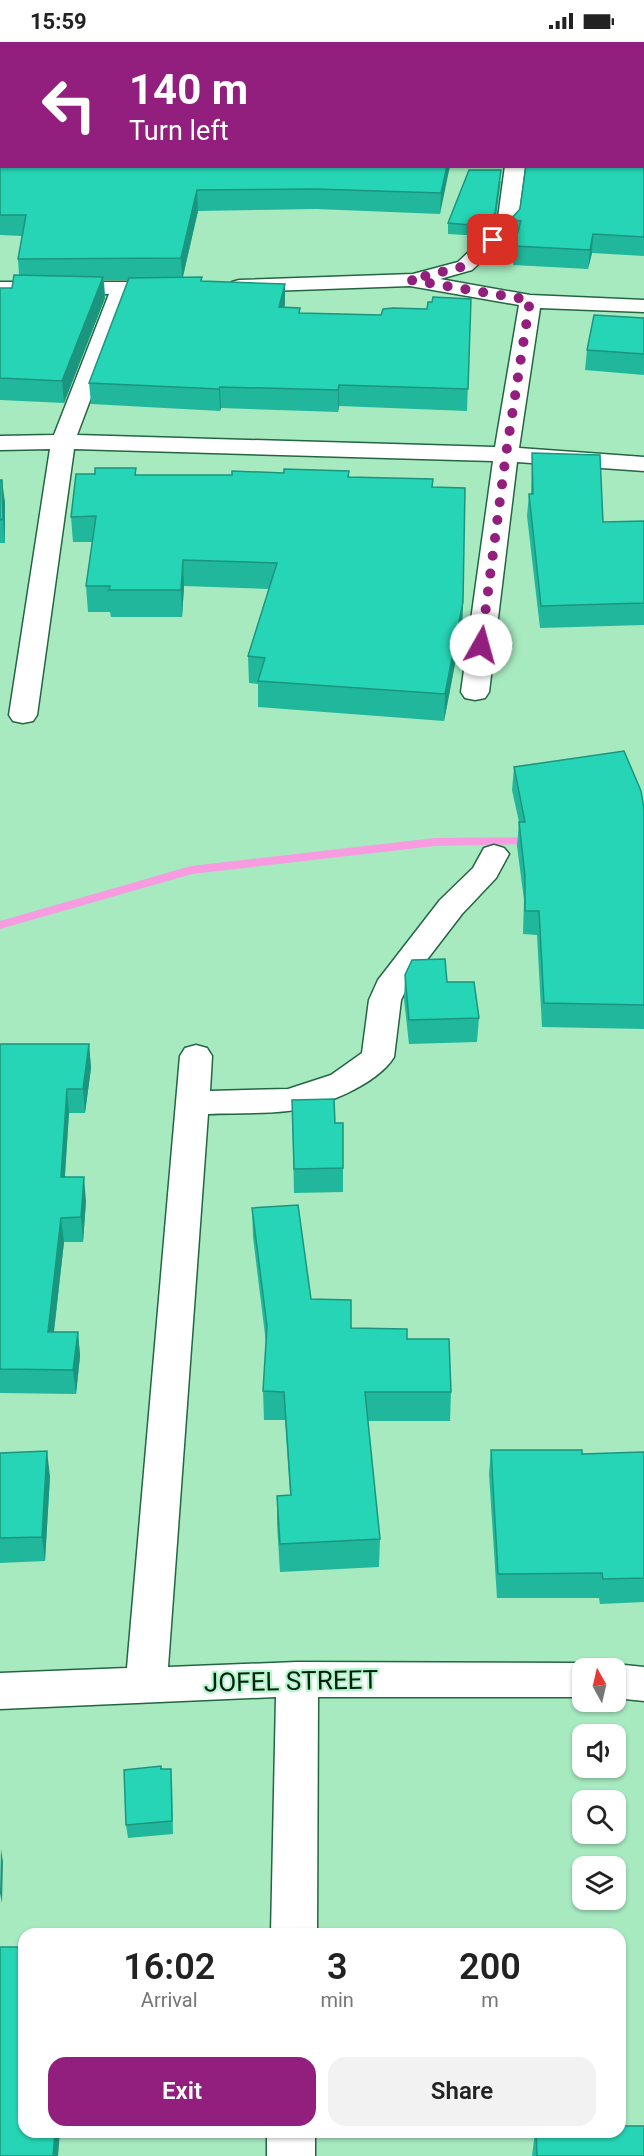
<!DOCTYPE html>
<html lang="en">
<head>
<meta charset="utf-8">
<style>
  body { margin:0; font-family:Roboto,sans-serif; background:#f2f2f2; color:#222; height:100vh; display:flex; flex-direction:column; font-size:22px; white-space:nowrap }
  * { box-sizing:border-box; margin:0 }
  p { font-size:20px; color:#767676 }
  .icon { flex:none; width:33px; height:33px; fill:none; stroke:currentColor; stroke-width:2; stroke-linecap:round; stroke-linejoin:round }
  .map { position:relative; flex:1; overflow:hidden }
  .details { position:absolute; left:18px; top:1886px; width:608px; height:210px; display:flex; flex-direction:column; background:#fff; border-radius:18px; box-shadow:0 2px 4px #0004 }
  .details>* { flex:none }
  .top-card { position:absolute; left:0px; top:0px; width:645px; height:126px; box-shadow:0 2px 4px #0004; background:#921f7e; color:#fff; overflow:hidden }
  .needle { width:39px; rotate:352deg }
  .tools { position:absolute; left:572px; top:1616px; display:grid; gap:12px }
  .tools a { display:grid; place-items:center; width:54px; height:54px; border-radius:12px; background:#fff; box-shadow:0 2px 4px #0004; font-size:30px }
  .pin { position:absolute; display:grid; place-items:center; width:51px; height:51px; color:#fff; margin:-26px; border-radius:12px; box-shadow:0 3px 9px #0006 }
  .me { position:absolute; width:66px; margin:-33px; rotate:7deg; stroke-linejoin:round; filter:drop-shadow(0 0 4px #0008) }
  .turn { display:flex; align-items:center; gap:21px; height:126px; padding:0 30px; font-size:27px }
  .turn .icon { width:78px; height:78px; stroke-width:2.5 }
  .turn b { display:block; font-size:42px; line-height:51px }
  .eta { display:flex; justify-content:space-evenly; align-items:center; height:102px; text-align:center }
  .eta b { font-size:36px; font-weight:600; line-height:42px }
  .cta { display:flex; gap:12px; margin-top:auto; padding:12px 30px }
  .cta a { flex:1; height:69px; border-radius:18px; background:#921f7e; color:#fff; font-size:24px; font-weight:600; line-height:69px; text-align:center }
  .cta a+a { background:#f2f2f2; color:#222 }
  .status { display:flex; justify-content:space-between; align-items:center; height:42px; padding:0 30px; background:#fff; direction:ltr }
  .status svg { height:16px; fill:currentColor }
  .map>svg:first-child { display:block }
  .lines { fill:none; stroke-linecap:round; stroke-linejoin:round }
  .stream { fill:#f89ce2; fill-rule:evenodd }
  .minor-casing { stroke:#246542; stroke-width:3 }
  .minor { fill:#fff; fill-rule:evenodd }
  .wall { fill:#21b79c }
  .shaded-wall { fill:#1b957f }
  .building { fill:#26d5b5; stroke:#1b957f; stroke-width:1.5 }
  .route { stroke:#921f7e; stroke-width:10; stroke-dasharray:0 18 }
  .labels { text-anchor:middle; dominant-baseline:central; stroke-width:4.5; stroke-linejoin:round; paint-order:stroke }
  .near-street-label { font-size:26px; fill:#052011; stroke:#b4f7cd }
</style>
</head>
<body>
<div class="status"><b>15:59</b><svg viewBox="0 0 49 12"><path d="M0 12V9h3v3zM5 12V6h3v6zM10 12V3h3v9zM15 12V0h3v12zM26 1h20v11H26zM47 4h2v5h-2z"/></svg></div>
<div class="map">
<svg width="644" height="2114" viewBox="0 0 644 2114">
  <rect width="100%" height="100%" fill="#a7eac0"/>
  <g class="lines">
    <!-- stream -->
    <polygon class="stream" points="535,795 539,796 541,799 539,802 435,804 192,832 0,887 0,879 191,824 435,796"/>
    <defs>
      <g id="minor">
        <polygon points="264,0 282,0 263,2"/>
        <polygon points="505,124 525,124 517,185 514,189 472,228 440,237 530,253 644,258 644,270 540,266 519,406 644,415 644,429 517,420 489,650 485,656 475,658 465,656 461,650 493,419 74,407 37,673 33,679 23,681 13,679 9,673 50,407 0,408 0,394 54,393 109,252 0,252 0,240 169,240 176,242 180,246 176,250 130,252 77,393 495,405 519,263 410,244 239,250 232,248 228,244 232,240 239,238 413,232 458,220 497,183"/>
        <path d="M 494,803 L 504,806 L 509,812 L 496,836 L 462,872 L 409,941 L 401,958 L 394,1015 C 377,1043 320,1066 288,1069 C 262,1072 234,1071 208,1072 L 168,1625 L 297,1620 L 582,1621 L 597,1626 L 582,1626 L 582,1655 L 318,1655 L 317,1892 L 271,1892 L 276,1655 L 0,1667 L 0,1631 L 127,1626 L 180,1014 L 185,1006 L 196,1003 L 207,1006 L 212,1014 L 210,1049 L 288,1047 L 331,1033 L 362,1011 L 369,958 L 378,938 L 440,858 L 473,826 L 484,806 Z"/>
        <polygon points="615,1622 644,1625 644,1659 615,1656 615,1626 602,1626"/>
        <rect x="267" y="2090" width="48" height="24"/>
      </g>
    </defs>
    <!-- minor casing -->
    <use href="#minor" class="minor-casing"/>
    <!-- minor -->
    <use href="#minor" class="minor"/>
  </g>
  <!-- wall -->
  <g class="wall">
    <polygon points="0,0 159,0 159,2 2,2 2,124 447,124 440,172 316,167 198,169 183,235 202,239 285,242 284,265 300,271 381,273 427,267 471,257 467,369 339,364 338,370 221,366 220,369 91,362 89,341 129,238 104,238 105,256 64,361 0,358 0,246 12,246 19,233 18,217 22,194 0,193"/>
    <polygon points="515,0 644,0 644,214 592,211 588,227 513,223 514,204 516,197 509,197 510,178 644,124 644,2 531,1"/>
    <polygon points="501,139 495,182 482,194 448,192 448,181"/>
    <polygon points="644,276 644,333 585,328 587,308"/>
    <polygon points="532,411 603,480 644,479 644,583 540,586 527,474 529,452 531,452"/>
    <polygon points="136,426 136,433 232,433 349,429 349,435 432,445 463,560 462,586 444,679 258,665 258,642 249,641 248,614 269,547 184,544 182,575 111,575 110,570 88,570 86,544 93,500 73,500 71,475 95,432"/>
    <polygon points="0,438 5,461 5,501 0,501"/>
    <polygon points="514,725 644,767 644,987 542,985 537,893 523,892 524,858 517,804 519,780 512,748"/>
    <polygon points="405,933 447,940 479,976 477,1000 409,1002 404,957"/>
    <polygon points="0,1002 89,1002 91,1026 85,1071 69,1071 65,1135 86,1159 83,1200 64,1200 54,1290 78,1290 80,1314 76,1352 0,1351"/>
    <polygon points="292,1058 335,1081 343,1126 343,1150 294,1151"/>
    <polygon points="252,1166 311,1257 351,1286 407,1297 451,1350 450,1379 368,1379 380,1497 379,1525 280,1530 277,1482 277,1454 290,1453 285,1378 264,1378 263,1349 266,1301 253,1195"/>
    <polygon points="491,1408 582,1412 644,1410 644,1560 600,1562 599,1556 497,1556 489,1432"/>
    <polygon points="0,1411 50,1434 45,1519 0,1521"/>
    <polygon points="172,1740 173,1792 128,1796 126,1783"/>
    <polygon points="535,2090 620,2090 644,2114 532,2114"/>
  </g>
  <!-- shaded-wall -->
  <g class="shaded-wall">
    <polygon points="447,124 450,124 440,172 441,151"/>
    <polygon points="501,128 495,182 482,194 482,184"/>
    <polygon points="197,148 198,169 182,238 181,216"/>
    <polygon points="593,192 592,211 588,227 590,208"/>
    <polygon points="103,235 105,256 64,361 62,339"/>
    <polygon points="285,242 285,262 280,286 279,265"/>
    <polygon points="339,343 339,364 338,370 338,348"/>
    <polygon points="220,345 221,366 220,369 219,347"/>
    <polygon points="2,438 5,461 5,501 3,477"/>
    <polygon points="183,518 184,544 182,575 181,548"/>
    <polygon points="463,560 462,586 444,679 445,652"/>
    <polygon points="89,1002 91,1026 85,1071 83,1047"/>
    <polygon points="67,1047 69,1071 63,1159 61,1135"/>
    <polygon points="84,1135 86,1159 83,1200 81,1175"/>
    <polygon points="61,1176 64,1200 51,1314 48,1290"/>
    <polygon points="78,1290 80,1314 76,1352 73,1328"/>
    <polygon points="47,1409 50,1434 45,1519 42,1495"/>
    <polygon points="1,1807 3,1820 2,1861 0,1851"/>
    <polygon points="55,2090 60,2090 58,2114 53,2114"/>
  </g>
  <!-- building -->
  <g class="building">
    <polygon points="0,0 159,0 159,2 2,2 2,84 0,77"/>
    <polygon points="554,0 644,0 644,105 644,2 553,2"/>
    <polygon points="2,91 2,124 447,124 441,151 316,147 197,148 181,216 18,217 26,173 0,173 0,92"/>
    <polygon points="644,114 644,195 593,192 590,208 514,204 521,179 510,178 520,167 526,124 644,124"/>
    <polygon points="469,128 501,128 495,171 482,184 448,181"/>
    <polygon points="14,233 103,235 62,339 0,336 0,246 12,246"/>
    <polygon points="202,235 201,239 285,242 279,265 300,266 299,271 381,273 383,267 393,266 427,267 428,260 432,260 433,255 471,257 468,347 339,343 338,348 220,345 219,347 89,341 129,236"/>
    <polygon points="594,273 644,276 644,312 587,308"/>
    <polygon points="532,411 600,413 603,480 644,479 644,561 541,564 529,452 533,452"/>
    <polygon points="95,426 136,426 135,433 232,433 232,429 284,431 284,427 349,429 348,435 433,437 432,445 465,446 463,560 445,652 258,639 265,616 248,614 277,521 183,518 181,548 109,548 110,544 86,544 96,474 71,475 76,432 95,432"/>
    <polygon points="0,438 2,438 3,477 0,478"/>
    <polygon points="624,709 641,749 644,767 644,963 544,961 539,869 525,869 525,834 519,780 525,780 514,725"/>
    <polygon points="445,917 447,940 474,940 479,976 409,978 405,933 412,918"/>
    <polygon points="0,1002 89,1002 83,1047 67,1047 61,1135 84,1135 81,1175 61,1176 48,1290 78,1290 73,1328 0,1327"/>
    <polygon points="334,1057 335,1081 343,1081 343,1126 294,1127 292,1058"/>
    <polygon points="298,1163 311,1257 351,1258 351,1286 407,1287 407,1297 449,1297 451,1350 365,1350 380,1497 280,1502 277,1454 291,1453 284,1350 263,1349 267,1284 252,1166"/>
    <polygon points="491,1408 582,1408 582,1412 644,1410 644,1536 603,1537 602,1531 498,1532"/>
    <polygon points="47,1409 42,1495 0,1496 0,1411"/>
    <polygon points="161,1724 161,1727 171,1727 172,1779 126,1783 124,1728"/>
    <polygon points="0,1905 24,1905 24,2090 55,2090 53,2114 0,2114"/>
    <polygon points="620,2084 644,2084 644,2114 537,2114 536,2090 620,2090"/>
  </g>
  <g class="lines">
    <!-- route -->
    <polyline class="route" points="481,603 506,412 530,258 410,238 465,224 493,198"/>
  </g>
  <g class="labels">
    <!-- near-street labels -->
    <g class="near-street-label">
      <text transform="translate(291 1639) rotate(-1)">JOFEL STREET</text>
    </g>
  </g>
</svg>
<div class="tools">
<a><svg class="needle" viewBox="-14 -14 28 28"><path d="M0-13l5 13h-10z" fill="#e53935"/><path d="M0 13l5-13h-10z" fill="#767676"/></svg></a>
<a><svg class="icon" aria-label="sound" viewBox="0 0 24 24"><path d="M4 9h4l5-4v14l-5-4H4zM17 9q2 3 0 6"/></svg></a>
<a><svg class="icon" aria-label="search" viewBox="0 0 24 24"><circle cx="10" cy="10" r="6"/><path d="M15 15l6 6"/></svg></a>
<a><svg class="icon" aria-label="layers" viewBox="0 0 24 24"><path d="M12 4l9 5-9 5-9-5zM3 14l9 5 9-5"/></svg></a>
</div>
<div class="pin" style="left:493px;top:198px;background:#d93025"><svg class="icon" aria-label="arrive" viewBox="0 0 24 24"><path d="M6 21V4h12l-3 4 3 4H6"/></svg></div>
<svg class="me" style="left:481px;top:603px" viewBox="-20 -20 40 40"><circle r="19" fill="#fff"/><path d="M0-13L10 11 0 6-10 11z" fill="#921f7e"/></svg>
<div class="top-card">
<div class="turn"><svg class="icon" aria-label="left" viewBox="0 0 24 24"><path d="M17 20v-9H6M10 6l-5 5 5 5"/></svg><div><b>140 m</b>Turn left</div></div>
</div>
<section class="details">
<div class="eta">
<div><b>16:02</b><p>Arrival</p></div>
<div><b>3</b><p>min</p></div>
<div><b>200</b><p>m</p></div>
</div>
<div class="cta"><a>Exit</a><a>Share</a></div>
</section>
</div>
</body>
</html>
